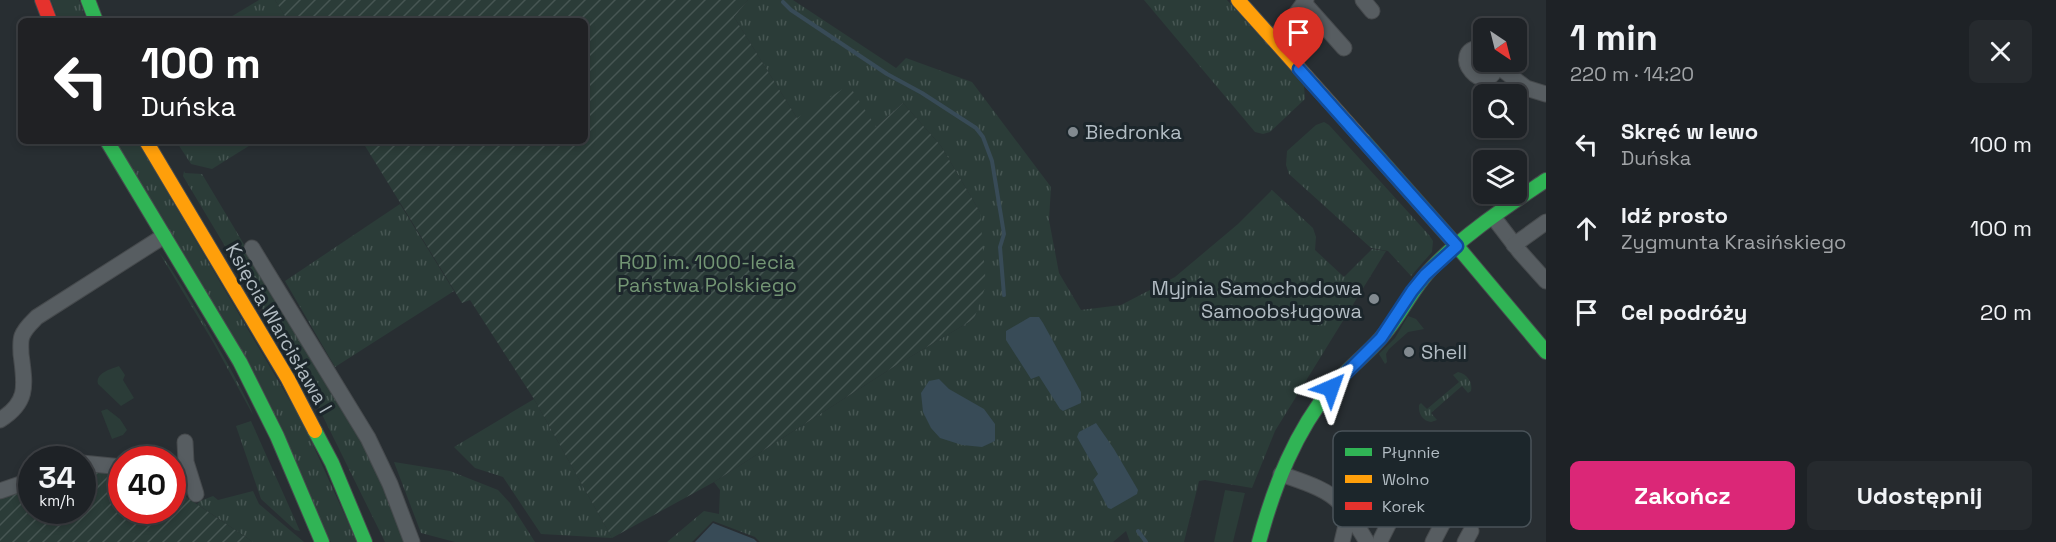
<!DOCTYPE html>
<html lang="pl">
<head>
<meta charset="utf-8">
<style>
  body { margin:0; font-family:"Space Grotesk",sans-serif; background:#262a2e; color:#f1f3f6; height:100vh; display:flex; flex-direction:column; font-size:22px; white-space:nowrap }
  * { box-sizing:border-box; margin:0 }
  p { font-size:20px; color:#a1a4a7 }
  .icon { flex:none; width:33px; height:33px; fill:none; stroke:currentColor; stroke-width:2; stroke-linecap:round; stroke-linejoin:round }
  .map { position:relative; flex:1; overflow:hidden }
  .drawer { display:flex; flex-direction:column; background:#1e2226; width:510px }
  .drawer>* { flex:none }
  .guide { position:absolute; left:18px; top:18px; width:570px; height:126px; border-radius:9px; box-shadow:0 3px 9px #0003,0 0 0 2px #3c3f43; background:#202124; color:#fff; overflow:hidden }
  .needle { width:39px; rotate:145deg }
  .fabs { position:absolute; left:1473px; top:18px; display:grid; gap:12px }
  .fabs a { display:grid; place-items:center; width:54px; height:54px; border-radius:9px; background:#1e2226; box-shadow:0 3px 9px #0003,0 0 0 2px #3c3f43; font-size:30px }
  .speed { position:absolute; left:18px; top:446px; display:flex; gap:12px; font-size:30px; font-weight:700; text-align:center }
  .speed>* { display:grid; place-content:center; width:78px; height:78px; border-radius:50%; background:#1e2226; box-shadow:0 3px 9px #0003,0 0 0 2px #3c3f43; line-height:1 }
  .speed small { font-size:15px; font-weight:400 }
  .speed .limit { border:9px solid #d22; background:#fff; color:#111 }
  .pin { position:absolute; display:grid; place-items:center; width:51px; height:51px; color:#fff; margin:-62px -26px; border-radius:50% 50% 50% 0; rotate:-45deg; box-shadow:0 0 6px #0007 }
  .pin .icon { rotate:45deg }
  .me { position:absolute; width:66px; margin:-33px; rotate:43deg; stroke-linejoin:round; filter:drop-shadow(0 0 4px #0008) }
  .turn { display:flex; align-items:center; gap:21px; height:126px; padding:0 24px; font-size:27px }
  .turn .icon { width:78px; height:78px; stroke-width:2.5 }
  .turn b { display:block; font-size:42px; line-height:51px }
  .round { display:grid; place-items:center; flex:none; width:63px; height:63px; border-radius:9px; background:#262a2e }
  .head { display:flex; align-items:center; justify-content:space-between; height:102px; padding:0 24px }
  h1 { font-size:36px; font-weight:800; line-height:45px }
  .primary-button { display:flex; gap:12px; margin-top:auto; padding:12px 24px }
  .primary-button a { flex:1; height:69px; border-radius:9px; background:#db2777; color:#fff; font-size:24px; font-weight:800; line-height:69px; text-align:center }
  .primary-button a+a { background:#262a2e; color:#f1f3f6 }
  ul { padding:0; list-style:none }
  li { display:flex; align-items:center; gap:18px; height:84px; padding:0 24px }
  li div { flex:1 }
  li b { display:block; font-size:22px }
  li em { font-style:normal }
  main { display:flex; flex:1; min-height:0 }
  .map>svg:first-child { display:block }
  .grass { fill:url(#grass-tufts) }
  .park { fill:#2b3c38 }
  .garden { fill:url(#garden-furrows) }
  .water { fill:#384b57 }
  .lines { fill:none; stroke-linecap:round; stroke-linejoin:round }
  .stream { stroke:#384b57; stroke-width:4 }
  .street-casing { stroke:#464a4d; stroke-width:17 }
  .fast-casing { stroke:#464a4d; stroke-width:16 }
  .slow-casing { stroke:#464a4d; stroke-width:16 }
  .jam-casing { stroke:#464a4d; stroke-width:16 }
  .street { stroke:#575d61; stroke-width:15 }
  .fast { stroke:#30b455; stroke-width:14 }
  .slow { stroke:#ff9f0a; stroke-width:14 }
  .jam { stroke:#e5322d; stroke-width:14 }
  .route-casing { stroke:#114b97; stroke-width:15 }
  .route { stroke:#1a73e8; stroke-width:10 }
  .poi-dot { fill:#828a90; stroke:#1c262b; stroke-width:2 }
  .labels { text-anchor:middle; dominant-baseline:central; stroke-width:6; stroke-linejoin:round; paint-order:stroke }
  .poi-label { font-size:20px; fill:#b2bcc3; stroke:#1c262b; text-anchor:start }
  .park-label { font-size:20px; fill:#739674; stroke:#1c262b }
  .street-label { font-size:20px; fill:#b2bcc3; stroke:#1c262b }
  .key { fill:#1c262b; stroke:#495359; stroke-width:1.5 }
  .key-label { font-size:16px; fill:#b2bcc3 }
</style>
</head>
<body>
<main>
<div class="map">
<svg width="1546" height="542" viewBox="0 0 1546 542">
  <defs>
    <pattern id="grass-tufts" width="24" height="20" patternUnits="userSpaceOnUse" patternTransform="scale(1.5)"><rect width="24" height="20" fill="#2b3c38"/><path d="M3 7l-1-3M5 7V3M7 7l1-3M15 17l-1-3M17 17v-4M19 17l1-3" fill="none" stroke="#475653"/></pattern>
    <pattern id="garden-furrows" width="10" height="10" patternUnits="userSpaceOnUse" patternTransform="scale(1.5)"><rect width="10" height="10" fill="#2b3c38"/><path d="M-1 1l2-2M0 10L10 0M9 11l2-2" fill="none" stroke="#475653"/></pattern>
  </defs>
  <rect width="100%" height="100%" fill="#282e32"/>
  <!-- grass -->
  <g class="grass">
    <polygon points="51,0 79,0 87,21 59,21"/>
    <polygon points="259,0 275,0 288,21 224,21"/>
    <polygon points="748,0 793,0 896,68 906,58 972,82 1051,187 1049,220 1059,273 1081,310 1121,305 1175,277 1238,224 1272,190 1313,228 1316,237 1315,250 1344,277 1372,249 1386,251 1275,431 1252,488 1205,480 1199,481 1184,542 1130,542 1126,531 1113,542 760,542 755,537 713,521 692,542 667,542 704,511 719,514 720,490 714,482 895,366 974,319 980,212 941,146 903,103 876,127 797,118 734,17"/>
    <polygon points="1144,0 1227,0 1304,86 1305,99 1270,132 1263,134 1255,132"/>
    <polygon points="1324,122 1329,125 1429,235 1433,241 1432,252 1411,276 1388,251 1371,248 1289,174 1286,165 1287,151 1316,125"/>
    <polygon points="116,141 137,141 303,423 357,542 331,542"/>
    <polygon points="176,141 257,141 212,169 191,164"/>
    <polygon points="184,171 185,173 202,174 371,457 406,542 385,542 305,380 183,176"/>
    <polygon points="400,204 454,291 335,367 285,281"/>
    <path d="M 160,254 C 172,265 252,402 253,415 L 213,342 Z"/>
    <polygon points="1408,316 1416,319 1424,329 1408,332 1389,349 1386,354 1387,362 1385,364 1379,354 1395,338"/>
    <path d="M 1458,372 C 1467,374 1473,382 1471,391 L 1468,393 L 1462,386 L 1431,413 L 1437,420 L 1431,422 C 1423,421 1418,414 1419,405 L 1421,403 L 1427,409 L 1459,382 L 1453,375 Z"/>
    <polygon points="534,399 612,538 541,534 503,477 475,468 454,447"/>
    <polygon points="251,421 300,531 295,530 261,499 236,426"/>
    <polygon points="394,462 450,471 498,490 510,503 535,542 455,542 421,533"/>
    <polygon points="253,491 259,504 304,542 253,542 197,504 200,501 213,496 218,500"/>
  </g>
  <!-- park -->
  <g class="park">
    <path d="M 119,366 L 125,375 L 123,380 L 134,398 L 121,406 L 98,384 C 95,373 111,369 119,366 Z"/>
    <polygon points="107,409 120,419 127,430 123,435 112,439 101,411"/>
    <polygon points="1225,490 1245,493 1233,542 1214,542"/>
  </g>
  <!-- garden -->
  <g class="garden">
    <polygon points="275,0 748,0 734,17 797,118 849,85 876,127 903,103 941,146 980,212 986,285 974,319 895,366 714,482 612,538 534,399 470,300 462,303 362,141 585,141 585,21 288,21"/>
    <polygon points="83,469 121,474 122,510 172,510 173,488 253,542 0,542 0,498 31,486 32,510 82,510"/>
  </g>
  <!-- water -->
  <g class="water">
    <polygon points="1030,317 1039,317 1043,323 1081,392 1081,403 1063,411 1060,409 1039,376 1031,379 1006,340 1006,331"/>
    <polygon points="939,379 949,389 984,409 995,424 995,441 982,447 962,445 940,438 931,428 923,412 921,393 929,381"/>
    <polygon points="1096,423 1114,449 1138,490 1137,494 1111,509 1108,508 1093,480 1098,474 1077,437 1079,432"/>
    <polygon points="713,523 754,539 757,542 695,542"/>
  </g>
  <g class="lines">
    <!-- stream -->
    <g class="stream">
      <polyline points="783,2 791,10 887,74 922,93 976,128 983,137 992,161 1004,234 1000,247 1004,295"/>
      <polyline points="1138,531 1146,542"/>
    </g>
    <defs>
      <g id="street">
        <polyline points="1363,0 1372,11"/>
        <polyline points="1304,3 1344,48"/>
        <polyline points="1493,28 1501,28"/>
        <polyline points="1272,38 1290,22 1306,0"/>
        <path d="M 1484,47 C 1441,49 1490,105 1497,62"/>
        <polyline points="1497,65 1526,88 1546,94"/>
        <polyline points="1494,218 1520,252 1546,281"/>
        <polyline points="1514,245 1546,222"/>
        <polyline points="252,248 368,438 390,484 412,542"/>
        <path d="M 0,420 C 29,402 25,385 21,354 C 21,349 20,341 22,336 C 25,328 31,323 37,317 L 164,236"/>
        <polyline points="185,442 186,462 196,494"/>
        <polyline points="82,463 122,467"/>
        <path d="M 1281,474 C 1300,481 1326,488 1340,503 C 1351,514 1359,529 1367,542"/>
        <polyline points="0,491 32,480"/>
        <polyline points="1350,516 1362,511 1389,522"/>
        <polyline points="1381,539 1407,487"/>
        <path d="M 1342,542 C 1349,507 1364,477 1382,446"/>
        <polyline points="1433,542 1451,507"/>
        <polyline points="1465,542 1471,531"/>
      </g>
      <g id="fast">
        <polyline points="88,0 96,21"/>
        <polyline points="1363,140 1457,246 1546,352"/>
        <polyline points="107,141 240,362 277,436 322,542"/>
        <polyline points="315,431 332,463 365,542"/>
        <path d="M 1259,542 C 1274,486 1295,432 1332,387 C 1347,369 1365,356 1380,339 C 1400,317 1411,290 1431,269 C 1464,234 1506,207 1546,180"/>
      </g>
      <g id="slow">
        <polyline points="1238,0 1363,140"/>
        <polyline points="146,141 288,379 315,431"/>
      </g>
      <polyline id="jam" points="42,0 50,21"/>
    </defs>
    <!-- street casing -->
    <use href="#street" class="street-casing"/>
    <!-- fast casing -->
    <use href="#fast" class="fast-casing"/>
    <!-- slow casing -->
    <use href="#slow" class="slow-casing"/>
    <!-- jam casing -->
    <use href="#jam" class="jam-casing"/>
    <!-- street -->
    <use href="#street" class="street"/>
    <!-- fast -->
    <use href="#fast" class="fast"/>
    <!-- slow -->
    <use href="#slow" class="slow"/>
    <!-- jam -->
    <use href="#jam" class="jam"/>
  </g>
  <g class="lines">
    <defs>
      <polyline id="route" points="1299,69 1457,246 1425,275 1412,291 1381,338 1331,388"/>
    </defs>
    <!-- route casing -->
    <use href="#route" class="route-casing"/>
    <!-- route -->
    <use href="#route" class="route"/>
  </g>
  <!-- markers -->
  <g class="poi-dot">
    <circle cx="1073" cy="132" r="6"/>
    <circle cx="1374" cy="299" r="6"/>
    <circle cx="1409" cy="352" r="6"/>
  </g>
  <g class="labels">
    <!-- poi labels -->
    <g class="poi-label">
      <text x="1085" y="132">Biedronka</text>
      <text x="1362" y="288" text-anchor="end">Myjnia Samochodowa<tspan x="1362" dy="23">Samoobsługowa</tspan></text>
      <text x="1421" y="352">Shell</text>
    </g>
    <!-- park labels -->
    <g class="park-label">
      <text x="707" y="262">ROD im. 1000-lecia<tspan x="707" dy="23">Państwa Polskiego</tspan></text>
    </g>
    <!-- street labels -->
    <g class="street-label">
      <text transform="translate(279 328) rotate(60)">Księcia Warcisława I</text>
    </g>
  </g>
  <!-- legend -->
  <rect x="1333" y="431" width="198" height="96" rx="9" class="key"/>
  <rect x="1345" y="448" width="27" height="8" fill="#30b455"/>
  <rect x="1345" y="475" width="27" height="8" fill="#ff9f0a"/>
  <rect x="1345" y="502" width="27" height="8" fill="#e5322d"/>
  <g class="key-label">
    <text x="1382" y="458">Płynnie</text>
    <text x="1382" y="485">Wolno</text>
    <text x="1382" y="512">Korek</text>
  </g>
</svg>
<div class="fabs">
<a><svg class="needle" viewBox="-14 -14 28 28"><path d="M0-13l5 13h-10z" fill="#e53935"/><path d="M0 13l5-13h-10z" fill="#a1a4a7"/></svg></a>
<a><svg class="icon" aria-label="search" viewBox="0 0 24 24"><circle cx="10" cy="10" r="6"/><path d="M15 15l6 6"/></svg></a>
<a><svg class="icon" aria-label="layers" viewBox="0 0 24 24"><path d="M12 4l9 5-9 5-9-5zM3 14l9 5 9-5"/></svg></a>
</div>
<div class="speed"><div>34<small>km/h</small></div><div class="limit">40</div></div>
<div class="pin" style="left:1299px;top:69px;background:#d93025"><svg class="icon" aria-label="arrive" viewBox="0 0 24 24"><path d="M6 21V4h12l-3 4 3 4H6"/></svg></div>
<svg class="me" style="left:1331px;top:388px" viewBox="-20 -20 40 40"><path d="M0-17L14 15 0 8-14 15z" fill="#1a73e8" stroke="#fff" stroke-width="4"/></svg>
<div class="guide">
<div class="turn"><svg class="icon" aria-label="left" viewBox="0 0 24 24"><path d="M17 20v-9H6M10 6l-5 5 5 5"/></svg><div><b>100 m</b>Duńska</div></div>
</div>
</div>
<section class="drawer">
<div class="head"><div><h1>1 min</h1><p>220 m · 14:20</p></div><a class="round"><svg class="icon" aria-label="close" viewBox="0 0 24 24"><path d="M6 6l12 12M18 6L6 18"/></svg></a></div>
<ul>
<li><svg class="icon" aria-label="left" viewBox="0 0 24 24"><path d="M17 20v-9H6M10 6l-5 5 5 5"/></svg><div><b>Skręć w lewo</b><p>Duńska</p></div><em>100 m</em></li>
<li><svg class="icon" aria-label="ahead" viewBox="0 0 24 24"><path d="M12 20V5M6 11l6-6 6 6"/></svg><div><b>Idź prosto</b><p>Zygmunta Krasińskiego</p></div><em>100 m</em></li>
<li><svg class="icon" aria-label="arrive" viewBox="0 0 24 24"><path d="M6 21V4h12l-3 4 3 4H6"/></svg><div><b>Cel podróży</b></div><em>20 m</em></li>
</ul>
<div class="primary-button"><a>Zakończ</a><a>Udostępnij</a></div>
</section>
</main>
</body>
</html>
